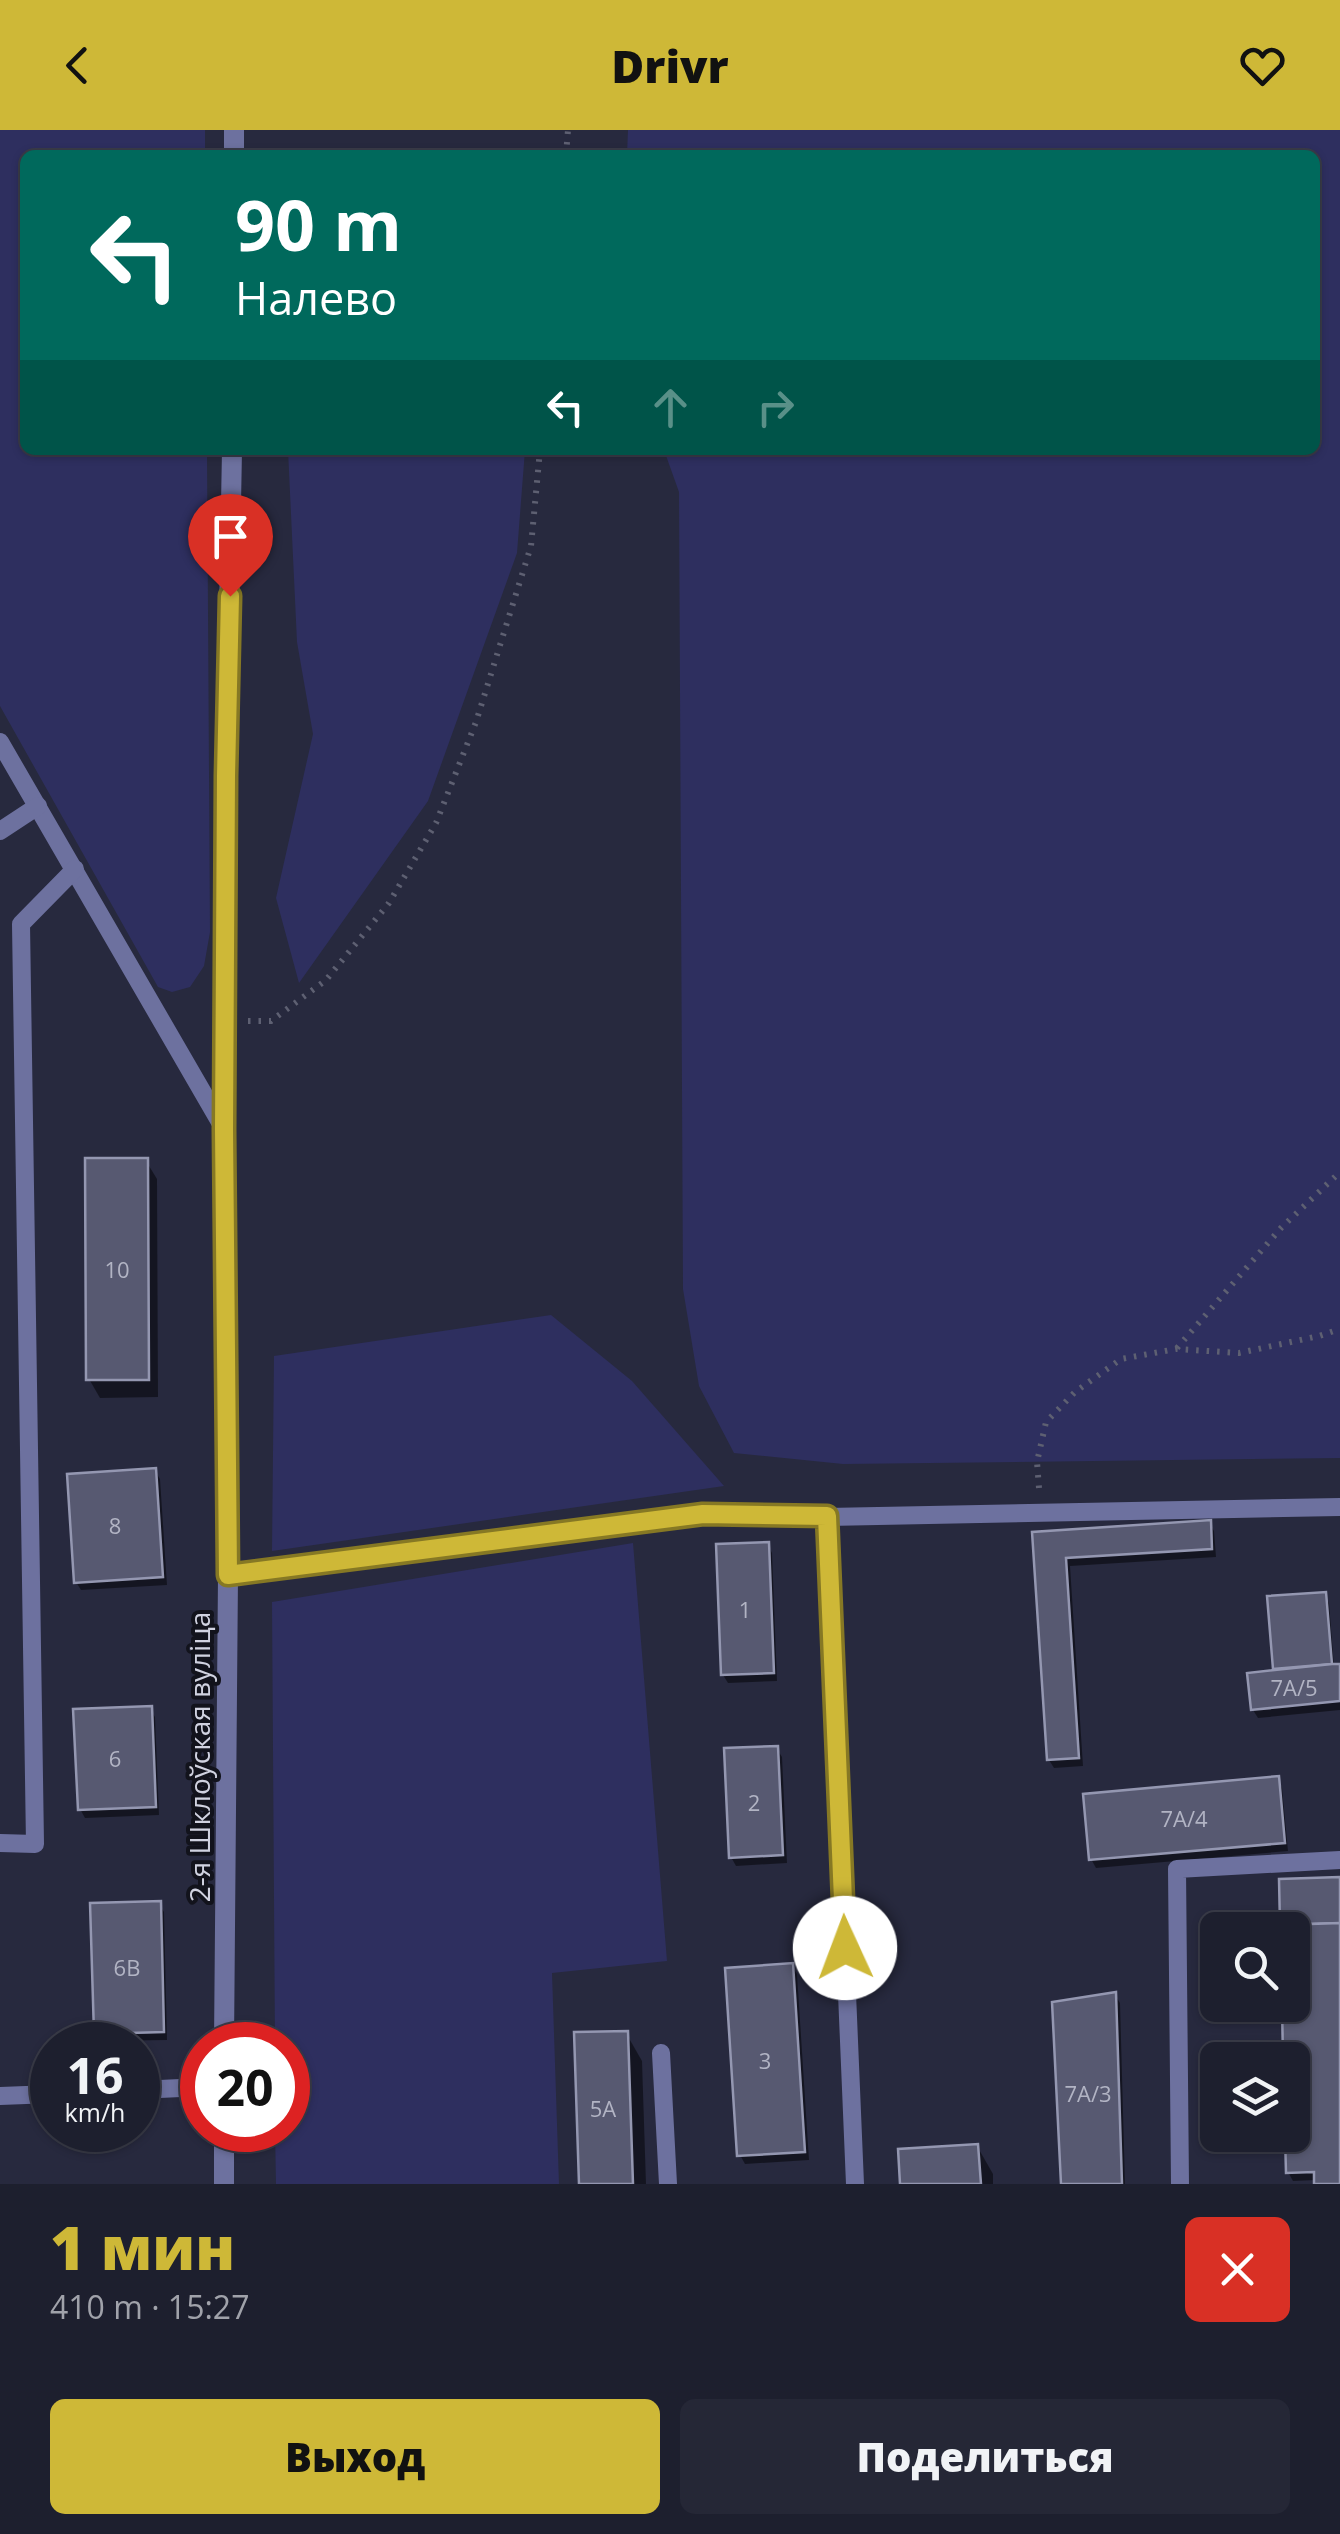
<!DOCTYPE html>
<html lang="ru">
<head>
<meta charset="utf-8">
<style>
  body { margin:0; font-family:"Open Sans",sans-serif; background:#252736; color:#f1f3f6; height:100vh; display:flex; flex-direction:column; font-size:38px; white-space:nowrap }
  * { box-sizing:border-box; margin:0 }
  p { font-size:32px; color:#a0a2aa }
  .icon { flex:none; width:55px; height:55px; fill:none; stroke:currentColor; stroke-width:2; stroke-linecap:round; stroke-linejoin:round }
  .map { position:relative; height:2054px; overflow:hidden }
  .panel { display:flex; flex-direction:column; background:#1d1f2e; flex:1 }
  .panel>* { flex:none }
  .hud { position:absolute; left:20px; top:20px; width:1300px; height:305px; border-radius:15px; box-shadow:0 2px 8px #0004,0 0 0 2px #3b3d4a; background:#00695c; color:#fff; overflow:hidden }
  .tools { position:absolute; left:1200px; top:1782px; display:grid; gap:20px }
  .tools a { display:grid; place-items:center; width:110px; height:110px; border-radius:15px; background:#1d1f2e; box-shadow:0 2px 8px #0004,0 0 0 2px #3b3d4a; font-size:50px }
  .speed { position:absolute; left:30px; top:1892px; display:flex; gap:20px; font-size:50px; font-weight:700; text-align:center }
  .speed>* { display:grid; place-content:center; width:130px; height:130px; border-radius:50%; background:#1d1f2e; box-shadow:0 2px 8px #0004,0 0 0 2px #3b3d4a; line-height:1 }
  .speed small { font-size:25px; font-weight:400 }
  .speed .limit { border:15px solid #d22; background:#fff; color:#111 }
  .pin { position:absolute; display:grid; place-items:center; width:85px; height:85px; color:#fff; margin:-102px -42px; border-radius:50% 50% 50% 0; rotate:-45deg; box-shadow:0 0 10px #0007 }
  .pin .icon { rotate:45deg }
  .me { position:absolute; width:110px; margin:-55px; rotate:358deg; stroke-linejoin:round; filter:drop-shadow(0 0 8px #0008) }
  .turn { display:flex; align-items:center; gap:35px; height:210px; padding:0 50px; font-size:45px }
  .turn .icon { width:130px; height:130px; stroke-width:2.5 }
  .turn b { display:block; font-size:70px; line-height:85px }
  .lanes { display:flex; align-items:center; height:95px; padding:0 50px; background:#0003; justify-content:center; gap:50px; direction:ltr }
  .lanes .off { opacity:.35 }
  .round { display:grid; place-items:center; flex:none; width:105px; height:105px; border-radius:15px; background:#252736 }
  .overview { display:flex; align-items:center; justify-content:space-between; height:170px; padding:0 50px }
  h1 { font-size:60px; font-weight:800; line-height:75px; color:#ceb837 }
  .cta { display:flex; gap:20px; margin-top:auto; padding:20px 50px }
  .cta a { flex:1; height:115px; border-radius:15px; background:#ceb837; color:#111; font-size:40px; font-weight:800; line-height:115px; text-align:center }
  .cta a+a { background:#252736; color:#f1f3f6 }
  header { display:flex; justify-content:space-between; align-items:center; height:130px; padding:0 50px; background:#ceb837; color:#111; font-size:45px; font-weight:800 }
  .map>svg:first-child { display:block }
  .green { fill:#2e2f5f }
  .shadow { fill:#0007 }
  .building { fill:#575971; stroke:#9497b1; stroke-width:2.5 }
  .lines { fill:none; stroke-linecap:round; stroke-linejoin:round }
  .path { stroke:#5e6072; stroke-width:6; stroke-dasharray:2.5 8; stroke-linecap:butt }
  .service { stroke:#6d719f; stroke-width:18 }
  .tertiary { stroke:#6d719f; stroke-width:20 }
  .route-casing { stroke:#867824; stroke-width:25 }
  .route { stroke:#ceb837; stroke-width:18 }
  .labels { text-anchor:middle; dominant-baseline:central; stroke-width:8; stroke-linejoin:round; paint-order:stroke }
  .number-label { font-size:22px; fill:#b2b4c4 }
  .street-label { font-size:28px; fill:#d0d2e0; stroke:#12131c }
</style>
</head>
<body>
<header><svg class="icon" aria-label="back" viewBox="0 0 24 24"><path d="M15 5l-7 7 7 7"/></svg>Drivr<svg class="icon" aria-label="heart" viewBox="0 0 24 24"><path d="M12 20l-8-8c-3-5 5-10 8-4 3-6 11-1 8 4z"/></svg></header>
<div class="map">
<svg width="1340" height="2054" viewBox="0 0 1340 2054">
  <rect width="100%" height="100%" fill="#27293e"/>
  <!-- green -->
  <g class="green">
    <polygon points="0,0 205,0 205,25 25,25 25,320 207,320 210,802 204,836 190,857 172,862 158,857 0,576"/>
    <polygon points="628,0 1340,0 1340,1328 843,1334 734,1323 699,1256 683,1159 679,362 664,320 1315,320 1315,25 627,25"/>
    <polygon points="288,320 525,320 517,423 428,671 299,853 276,768 313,604 297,512"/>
    <polygon points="551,1185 632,1251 724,1356 272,1421 274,1226"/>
    <polygon points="633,1413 667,1831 552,1843 559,2054 276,2054 275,2000 288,2000 288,1915 275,1915 272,1472"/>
  </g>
  <!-- shadow -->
  <g class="shadow">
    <polygon points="146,1031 157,1049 158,1267 100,1268 89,1249"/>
    <polygon points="155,1341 160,1349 167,1455 81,1460 76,1452"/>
    <polygon points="1209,1393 1214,1401 1216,1427 1070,1436 1083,1636 1054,1638 1049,1630 1035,1404"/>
    <polygon points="768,1415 772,1423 777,1551 728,1553 723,1545"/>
    <polygon points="1324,1464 1329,1473 1334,1537 1340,1536 1340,1580 1258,1588 1253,1580 1276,1541 1270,1469"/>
    <polygon points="150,1579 155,1587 159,1685 85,1688 80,1679"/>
    <polygon points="777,1619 782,1627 787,1733 736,1736 731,1727"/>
    <polygon points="1278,1649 1282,1658 1288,1721 1096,1738 1091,1729"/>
    <polygon points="1340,1750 1340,2054 1317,2054 1316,2050 1293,2051 1288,2042 1287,2005 1292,2005 1292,1930 1286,1930 1284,1875 1292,1875 1292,1800 1283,1800"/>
    <polygon points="159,1774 164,1782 167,1910 101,1911 96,1903"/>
    <polygon points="792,1836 797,1844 809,2030 745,2034 740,2025"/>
    <polygon points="1115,1865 1120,1873 1125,2054 1063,2054"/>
    <polygon points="626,1903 642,1931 646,2054 581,2054"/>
    <polygon points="977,2016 993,2044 993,2054 902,2054"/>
  </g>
  <!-- building -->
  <g class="building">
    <polygon points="85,1028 148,1028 149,1250 86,1250"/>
    <polygon points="156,1338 163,1447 74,1453 67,1344"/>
    <polygon points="1211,1390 1212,1419 1066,1428 1079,1628 1047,1630 1032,1402"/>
    <polygon points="769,1412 774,1543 721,1545 716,1414"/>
    <polygon points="1326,1462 1332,1534 1273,1539 1267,1466"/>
    <polygon points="1332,1534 1340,1534 1340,1571 1251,1580 1247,1543"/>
    <polygon points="152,1576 156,1677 78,1680 73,1579"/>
    <polygon points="778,1616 783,1725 729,1728 724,1618"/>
    <polygon points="1279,1646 1285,1713 1089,1730 1083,1664"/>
    <polygon points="1340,1747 1340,1793 1280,1795 1279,1749"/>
    <polygon points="161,1771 164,1902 94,1904 90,1773"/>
    <polygon points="1340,1793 1340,2054 1314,2054 1314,2042 1286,2043 1285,2005 1292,2005 1292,1930 1283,1930 1282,1875 1292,1875 1292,1800 1280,1800 1280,1795"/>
    <polygon points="793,1833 805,2022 737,2026 725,1838"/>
    <polygon points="1116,1862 1122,2054 1061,2054 1052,1872"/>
    <polygon points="628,1901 633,2054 579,2054 574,1902"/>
    <polygon points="978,2014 981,2054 900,2054 898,2019"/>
  </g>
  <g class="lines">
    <!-- path -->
    <g class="path">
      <polyline points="566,25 568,0"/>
      <polyline points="248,891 271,891 326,850 389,773 436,693 476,592 531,416 540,320"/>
      <polyline points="1177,1218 1281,1098 1340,1042"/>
      <polyline points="1039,1358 1037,1332 1046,1292 1075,1262 1121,1229 1176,1219 1239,1223 1319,1206 1340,1199"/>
    </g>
    <!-- service -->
    <g class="service">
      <polyline points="0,612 224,999"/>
      <polyline points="0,701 38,676"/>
      <polyline points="827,1387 855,2054"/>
      <polyline points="228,1445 703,1385 827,1387 1340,1377"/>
      <polyline points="0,1713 35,1714 21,794 75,739"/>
      <polyline points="661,1923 668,2054"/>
      <polyline points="138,1960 202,1957"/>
      <polyline points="0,1966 52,1964"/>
      <polyline points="1180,2054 1177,1739 1340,1730"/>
    </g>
    <!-- tertiary -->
    <g class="tertiary">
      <polyline points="234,25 234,0"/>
      <polyline points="224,1915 228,1445 224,999 226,646 232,320"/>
      <polyline points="224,2000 224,2054"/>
    </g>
  </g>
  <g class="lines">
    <defs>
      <polyline id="route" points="230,466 226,646 224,999 228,1445 703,1384 827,1386 845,1818"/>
    </defs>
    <!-- route casing -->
    <use href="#route" class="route-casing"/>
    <!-- route -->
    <use href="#route" class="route"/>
  </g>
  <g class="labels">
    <!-- number labels -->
    <g class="number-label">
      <text x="117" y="1139">10</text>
      <text x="115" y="1395">8</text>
      <text x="745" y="1479">1</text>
      <text x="1294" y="1557">7А/5</text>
      <text x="115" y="1628">6</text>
      <text x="754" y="1672">2</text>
      <text x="1184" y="1688">7А/4</text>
      <text x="127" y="1837">6В</text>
      <text x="765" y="1930">3</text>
      <text x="1088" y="1963">7А/3</text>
      <text x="603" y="1978">5А</text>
    </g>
    <!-- street labels -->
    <g class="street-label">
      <text transform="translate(199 1627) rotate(-90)">2-я Шклоўская вуліца</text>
    </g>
  </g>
</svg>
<div class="tools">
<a><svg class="icon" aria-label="search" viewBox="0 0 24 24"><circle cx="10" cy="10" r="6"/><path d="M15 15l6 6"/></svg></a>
<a><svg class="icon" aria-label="layers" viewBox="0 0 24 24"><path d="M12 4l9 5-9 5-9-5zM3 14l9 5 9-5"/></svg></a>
</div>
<div class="speed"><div>16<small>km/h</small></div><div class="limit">20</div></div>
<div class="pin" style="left:230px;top:466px;background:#d93025"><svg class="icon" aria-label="arrive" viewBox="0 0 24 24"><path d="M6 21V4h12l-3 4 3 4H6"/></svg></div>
<svg class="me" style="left:845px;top:1818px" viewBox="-20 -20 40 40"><circle r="19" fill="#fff"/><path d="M0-13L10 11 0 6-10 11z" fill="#ceb837"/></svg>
<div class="hud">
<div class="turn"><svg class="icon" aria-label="left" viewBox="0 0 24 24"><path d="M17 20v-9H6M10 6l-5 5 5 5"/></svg><div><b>90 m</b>Налево</div></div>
<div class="lanes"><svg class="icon" aria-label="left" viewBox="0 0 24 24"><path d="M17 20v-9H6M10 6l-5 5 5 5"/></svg><svg class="icon off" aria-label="ahead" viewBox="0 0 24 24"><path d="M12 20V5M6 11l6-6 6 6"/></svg><svg class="icon off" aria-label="right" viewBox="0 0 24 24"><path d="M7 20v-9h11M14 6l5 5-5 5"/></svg></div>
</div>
</div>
<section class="panel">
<div class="overview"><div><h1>1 мин</h1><p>410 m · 15:27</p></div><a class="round" style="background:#d93025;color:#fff"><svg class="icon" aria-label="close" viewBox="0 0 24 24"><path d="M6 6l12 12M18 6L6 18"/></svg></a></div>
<div class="cta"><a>Выход</a><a>Поделиться</a></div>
</section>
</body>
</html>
